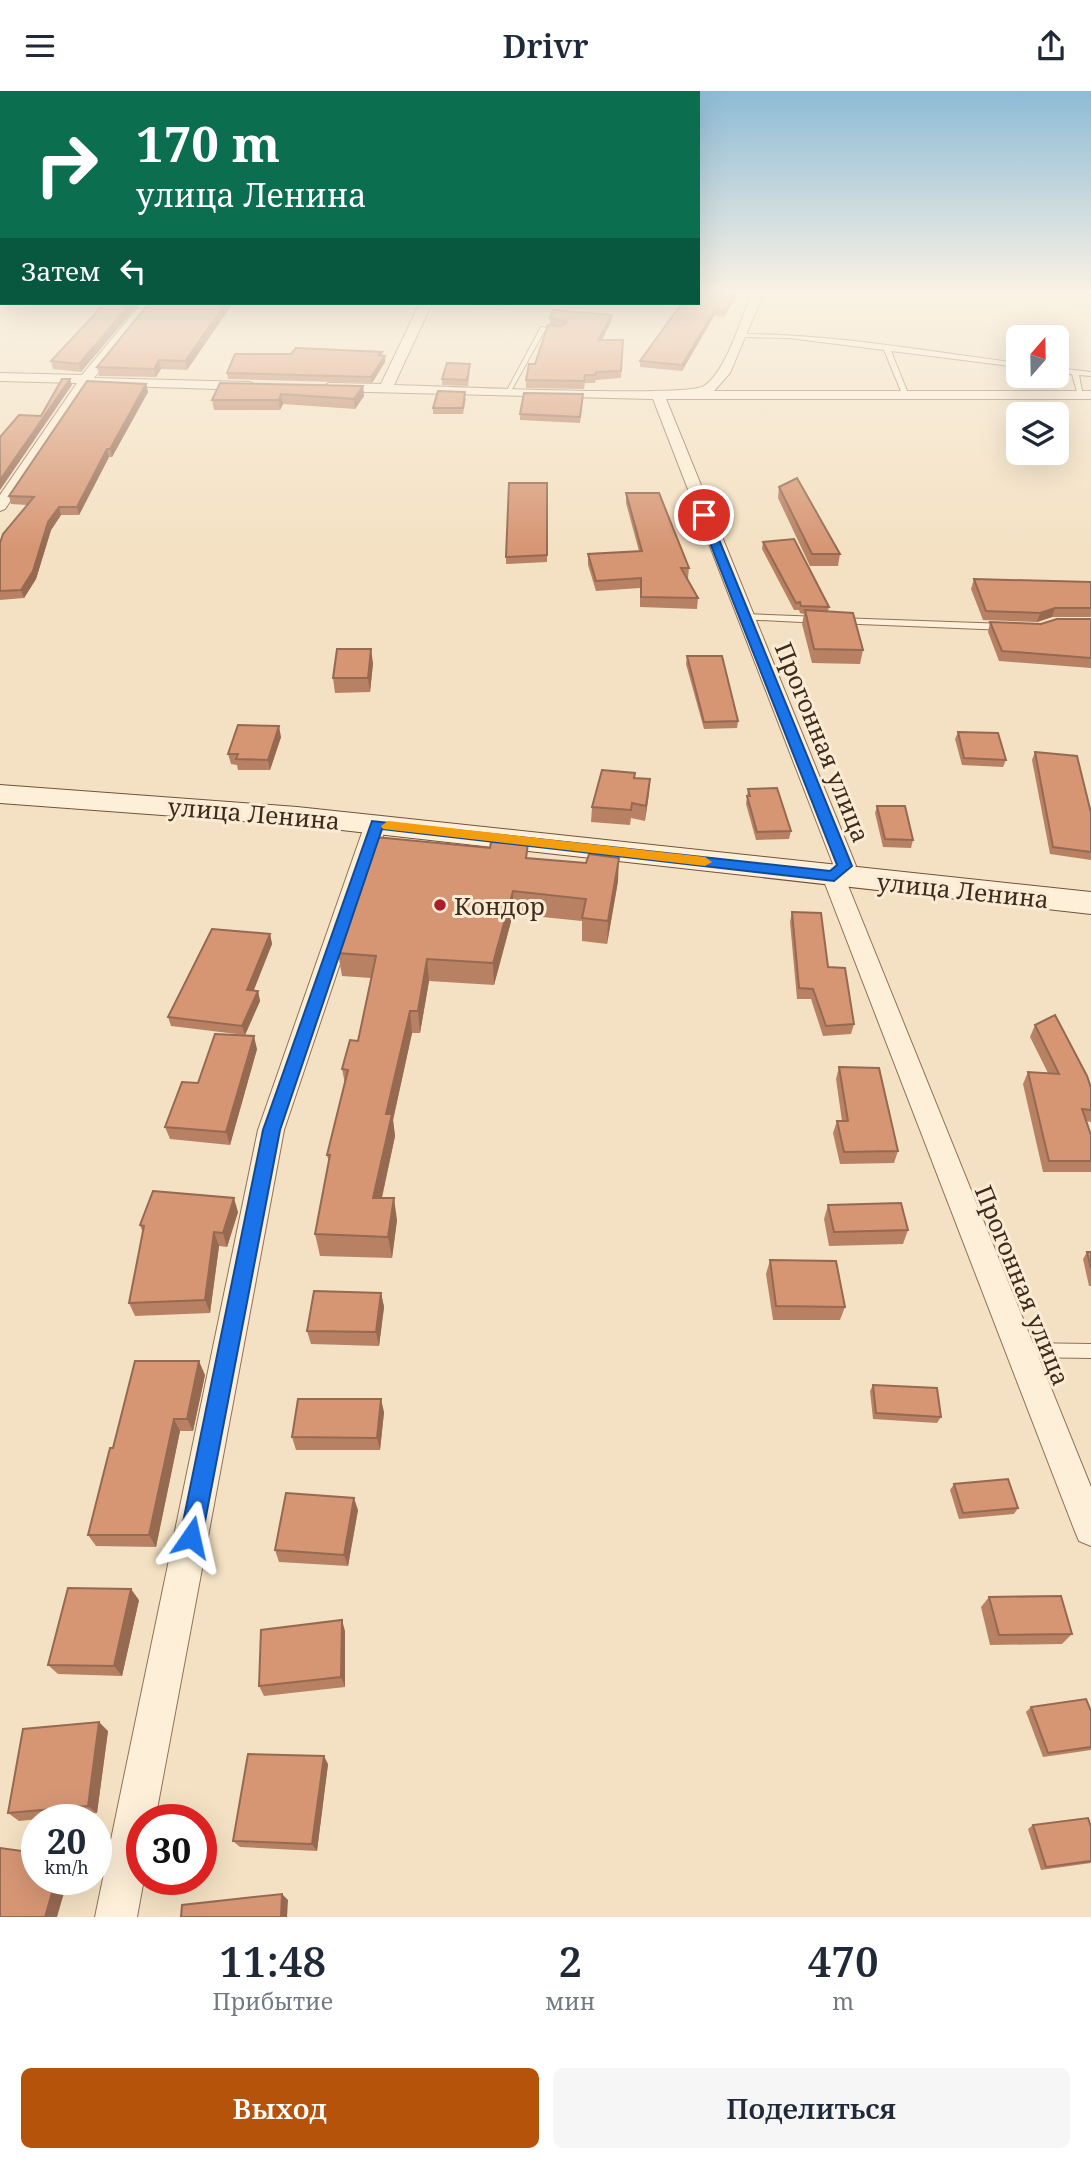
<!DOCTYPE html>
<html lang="ru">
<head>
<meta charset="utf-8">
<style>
  body { margin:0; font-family:"Noto Serif",serif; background:#f6f6f7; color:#1f2937; height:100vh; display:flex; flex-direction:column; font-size:26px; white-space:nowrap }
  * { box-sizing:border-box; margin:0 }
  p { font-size:23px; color:#747a83 }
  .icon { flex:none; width:38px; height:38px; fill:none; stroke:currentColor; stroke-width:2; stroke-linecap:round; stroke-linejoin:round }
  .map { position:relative; height:1826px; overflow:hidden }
  .sheet { display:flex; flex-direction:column; background:#fff; flex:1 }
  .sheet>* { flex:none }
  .banner { position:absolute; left:0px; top:0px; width:700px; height:214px; box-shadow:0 7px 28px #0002; background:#0b6e4f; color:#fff; overflow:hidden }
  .needle { width:46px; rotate:20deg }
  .controls { position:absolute; left:1006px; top:234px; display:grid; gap:14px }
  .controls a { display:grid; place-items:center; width:63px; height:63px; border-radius:10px; background:#fff; box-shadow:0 7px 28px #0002; font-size:35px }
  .speed { position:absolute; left:21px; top:1713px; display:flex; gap:14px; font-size:35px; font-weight:700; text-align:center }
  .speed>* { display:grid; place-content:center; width:91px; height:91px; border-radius:50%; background:#fff; box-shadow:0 7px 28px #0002; line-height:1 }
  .speed small { font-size:18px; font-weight:400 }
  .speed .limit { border:10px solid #d22; background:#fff; color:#111 }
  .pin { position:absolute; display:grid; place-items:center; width:60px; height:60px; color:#fff; margin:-30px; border:4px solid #fff; border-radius:50%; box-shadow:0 2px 7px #0007 }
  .me { position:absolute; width:77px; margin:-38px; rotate:11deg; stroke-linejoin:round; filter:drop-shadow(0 0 5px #0008) }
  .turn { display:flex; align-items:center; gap:24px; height:147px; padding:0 21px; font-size:32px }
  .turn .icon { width:91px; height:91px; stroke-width:2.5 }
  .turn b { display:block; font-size:49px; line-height:60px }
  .then { display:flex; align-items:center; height:66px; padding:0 21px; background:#0003; gap:14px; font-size:26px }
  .eta { display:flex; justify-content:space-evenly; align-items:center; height:119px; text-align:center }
  .eta b { font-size:42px; font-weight:600; line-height:49px }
  .action { display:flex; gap:14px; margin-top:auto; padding:14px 21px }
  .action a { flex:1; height:80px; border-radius:10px; background:#b45309; color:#fff; font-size:28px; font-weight:600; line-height:80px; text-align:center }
  .action a+a { background:#f6f6f7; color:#1f2937 }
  header { display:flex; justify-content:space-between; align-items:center; height:91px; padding:0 21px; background:#fff; font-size:32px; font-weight:600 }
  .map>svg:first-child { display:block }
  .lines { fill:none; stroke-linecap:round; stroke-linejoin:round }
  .lane-casing { stroke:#917157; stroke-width:2 }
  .street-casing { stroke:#917157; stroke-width:2 }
  .secondary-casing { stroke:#73523a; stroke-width:2 }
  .lane { fill:#fdefd8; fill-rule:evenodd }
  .street { fill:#fdefd8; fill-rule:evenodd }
  .secondary { fill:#fdefd8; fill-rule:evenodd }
  .wall { fill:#b88164 }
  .shaded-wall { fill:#966951 }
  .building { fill:#d69674; stroke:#966951; stroke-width:2 }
  .route { fill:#1a73e8; stroke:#114b97; stroke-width:2 }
  .slow { fill:#f59e0b }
  .poi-dot { fill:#a81f2a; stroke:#faecd4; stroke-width:2.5 }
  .labels { text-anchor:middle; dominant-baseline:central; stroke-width:6; stroke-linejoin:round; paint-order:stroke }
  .street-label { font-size:24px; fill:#3f2b1d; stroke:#faecd4 }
  .poi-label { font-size:24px; fill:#3f2b1d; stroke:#faecd4; text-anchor:start }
</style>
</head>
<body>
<header><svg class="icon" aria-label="menu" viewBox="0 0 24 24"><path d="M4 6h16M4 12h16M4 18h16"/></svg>Drivr<svg class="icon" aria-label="share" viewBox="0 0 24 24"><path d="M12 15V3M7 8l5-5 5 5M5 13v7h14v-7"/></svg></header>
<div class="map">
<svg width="1091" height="1826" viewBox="0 0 1091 1826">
  <rect width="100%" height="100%" fill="#f4e1c3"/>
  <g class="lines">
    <defs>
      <g id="lane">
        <polygon points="1085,201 1091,201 1091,204"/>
        <polygon points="541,236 564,238 561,240 545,239 511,300 506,301"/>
        <path d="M 739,243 C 833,243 925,260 1018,272 L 1018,276 L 891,260 L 909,305 L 906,307 L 903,305 L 884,259 L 789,247 L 737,246 Z"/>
        <polygon points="1057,277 1091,281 1091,285 1079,284 1083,305 1078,304 1072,283 1057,281"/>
        <polygon points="744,523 820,526 824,529 820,532 741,528 740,526"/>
        <polygon points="838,527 1006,533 1010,536 1006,539 835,532 835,528"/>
        <polygon points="1021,1252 1091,1253 1091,1267 1021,1266 1016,1264 1013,1259 1016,1254"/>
      </g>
      <g id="street">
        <path d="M 752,201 L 764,201 L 730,282 L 714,300 L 1091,300 L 1091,308 L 666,308 L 856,775 L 845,787 L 1091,1396 L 1091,1455 L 1079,1450 L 1074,1438 L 822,785 L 833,773 L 653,308 L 329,300 L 322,296 L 329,292 L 381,293 L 420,212 L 432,212 L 394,294 C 436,295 684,307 704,295 C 726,281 742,226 752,201 Z"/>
        <polygon points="142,212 154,212 94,287 250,291 257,295 250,299 88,294 5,418 0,420 0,404 77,292 0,290 0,282 82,284"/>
        <polygon points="376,726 387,733 284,1039 155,1729 142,1729 144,1788 137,1826 95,1826 258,1039 365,733"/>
      </g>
      <polygon id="secondary" points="0,694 297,716 1091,801 1091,823 297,734 0,712"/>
    </defs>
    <!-- lane casing -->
    <use href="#lane" class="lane-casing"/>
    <!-- street casing -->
    <use href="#street" class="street-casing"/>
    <!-- secondary casing -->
    <use href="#secondary" class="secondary-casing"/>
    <!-- lane -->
    <use href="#lane" class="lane"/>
    <!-- street -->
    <use href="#street" class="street"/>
    <!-- secondary -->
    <use href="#secondary" class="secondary"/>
  </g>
  <!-- wall -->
  <g class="wall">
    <polygon points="739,201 724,226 714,225 682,280 640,276 640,270"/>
    <polygon points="233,212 187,279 161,278 156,286 99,285 97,276"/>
    <polygon points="474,212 506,212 505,215 474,214"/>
    <polygon points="95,223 81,281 53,278 51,270"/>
    <polygon points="612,224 611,231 602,249 623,249 621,287 596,289 595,292 585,292 584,298 526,297 526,289 535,273 550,234 550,227"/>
    <polygon points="382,265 385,265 385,271 372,292 228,288 227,282"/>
    <polygon points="470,279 468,295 442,294 442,288"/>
    <polygon points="146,293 148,301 112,366 109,366 79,424 61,424 51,439 36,488 24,507 0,509 0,452 27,414 11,413 9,405"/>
    <polygon points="363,295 364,305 355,318 283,313 280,319 214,319 212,309"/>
    <polygon points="583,303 580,332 520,329 520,323"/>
    <polygon points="466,307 463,323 433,323 433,317"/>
    <polygon points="547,392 547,471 506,473 506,466"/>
    <polygon points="779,396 840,463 838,475 810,475 778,407"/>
    <polygon points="626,402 689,477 688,487 687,487 698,507 697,518 640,516 640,497 596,500 588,474 588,463 639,460 626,412"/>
    <polygon points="763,451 829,516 828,520 863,559 860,573 812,572 802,533 804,523 800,522 799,519 794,519 762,458"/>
    <polygon points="974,488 1091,491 1091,526 1052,526 1037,531 983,529 971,498"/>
    <polygon points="1091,528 1091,577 999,570 988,541 990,531 1041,533"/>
    <polygon points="687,565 738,630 737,637 704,638 686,573"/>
    <polygon points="373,572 370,601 335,602 333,587"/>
    <polygon points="958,641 1006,669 1003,676 962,674 955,648"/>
    <polygon points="281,646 270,679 238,679 237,674 231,673 228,663"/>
    <polygon points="1035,661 1091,722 1091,769 1050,763 1032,669"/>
    <polygon points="635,682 635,687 650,688 645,730 631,727 630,734 591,731 592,716"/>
    <polygon points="748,698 791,740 789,748 756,749 746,713"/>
    <polygon points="877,715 913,749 911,757 883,756 875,722"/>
    <polygon points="528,767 618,790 607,853 582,850 582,830 513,823 494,894 429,890 420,942 412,942 393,1029 395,1045 382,1107 397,1129 392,1167 320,1165 315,1143 329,1072 327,1064 345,993 342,978 358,950 371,887 342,885 338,862"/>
    <polygon points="792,821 828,876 854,933 851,943 823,945 811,908 797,908 790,831"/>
    <polygon points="270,843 272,853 253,900 258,900 260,910 245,944 257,958 230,1054 170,1048 165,1036 245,944 171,935 168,926"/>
    <polygon points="1035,934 1091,997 1091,1031 1086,1030 1091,1044 1091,1081 1043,1081 1023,993 1028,981 1048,982 1030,946"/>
    <polygon points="839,976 898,1060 894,1072 840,1073 833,1042 837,1030 842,1030 836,988"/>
    <polygon points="828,1114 908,1139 903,1153 829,1155 824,1128"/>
    <polygon points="238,1121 227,1156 219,1155 210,1222 135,1225 129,1212 143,1142 140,1134"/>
    <polygon points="1087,1161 1091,1161 1091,1195 1089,1195 1083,1168"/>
    <polygon points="770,1169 845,1216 840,1229 773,1229 766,1183"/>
    <polygon points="381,1202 384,1216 379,1255 311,1253 307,1240"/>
    <polygon points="205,1284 193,1340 180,1340 156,1456 96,1455 88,1444 113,1357"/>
    <polygon points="873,1294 941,1326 937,1332 873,1328 870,1300"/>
    <polygon points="384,1321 380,1359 296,1359 292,1346"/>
    <polygon points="954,1393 1018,1417 1014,1423 959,1428 950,1399"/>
    <polygon points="358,1419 348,1475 279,1471 275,1459"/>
    <polygon points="989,1506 1072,1543 1062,1553 990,1554 981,1516"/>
    <polygon points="139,1509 122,1585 58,1583 48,1574"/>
    <polygon points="345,1540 345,1596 264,1605 259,1595"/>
    <polygon points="1031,1616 1091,1620 1091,1659 1043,1666 1026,1621"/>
    <polygon points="108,1640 97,1722 19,1730 8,1722"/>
    <polygon points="328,1673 317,1760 240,1756 233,1750"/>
    <polygon points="1033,1734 1091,1736 1091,1772 1041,1779 1028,1738"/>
  </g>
  <!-- shaded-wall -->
  <g class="shaded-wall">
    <polygon points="736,201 739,201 724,226 725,220"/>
    <polygon points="131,212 140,212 81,281 79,273"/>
    <polygon points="226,212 233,212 187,279 185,270"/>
    <polygon points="715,219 714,225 682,280 682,274"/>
    <polygon points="612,224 611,231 598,256 598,249"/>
    <polygon points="385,265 385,271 372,292 371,286"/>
    <polygon points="159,269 161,278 156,286 154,278"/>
    <polygon points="70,288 72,294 0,399 0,389"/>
    <polygon points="146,293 148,301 112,366 110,358"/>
    <polygon points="363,295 364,305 355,318 354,308"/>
    <polygon points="281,303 283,313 280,319 279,309"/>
    <polygon points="107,358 109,366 79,424 77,416"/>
    <polygon points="59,416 61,424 51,439 36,488 24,507 21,499 48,431"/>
    <polygon points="1055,517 1052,526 1037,531 1040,522"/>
    <polygon points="371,558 373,572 370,601 368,587"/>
    <polygon points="279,635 281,646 270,679 268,669"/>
    <polygon points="650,688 649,703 645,730 646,715"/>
    <polygon points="619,767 618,790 607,853 608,830"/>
    <polygon points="513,800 513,823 494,894 493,872"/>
    <polygon points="270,843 272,853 250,909 247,899"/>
    <polygon points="427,868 429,890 420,942 418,920"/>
    <polygon points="258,900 260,910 245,944 242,935"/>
    <polygon points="410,920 412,942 393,1029 395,1045 377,1128 373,1107 386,1023"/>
    <polygon points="254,945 257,958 230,1054 226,1041"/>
    <polygon points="234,1107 238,1121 227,1156 223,1142"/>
    <polygon points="394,1107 397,1129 392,1167 388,1146"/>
    <polygon points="214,1141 219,1155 210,1222 205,1209"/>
    <polygon points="381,1202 384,1216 379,1255 376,1241"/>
    <polygon points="199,1270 205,1284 193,1340 187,1328"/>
    <polygon points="381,1308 384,1321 380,1359 377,1347"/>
    <polygon points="174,1328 180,1340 156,1456 149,1444"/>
    <polygon points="354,1407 358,1419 348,1475 344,1464"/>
    <polygon points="131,1498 139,1509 122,1585 114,1575"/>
    <polygon points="342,1529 345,1540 345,1596 341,1586"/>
    <polygon points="99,1631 108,1640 97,1722 88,1715"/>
    <polygon points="324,1665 328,1673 317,1760 312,1753"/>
    <polygon points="56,1788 68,1788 57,1826 45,1826"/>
    <polygon points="282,1803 288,1809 287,1826 281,1826"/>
  </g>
  <!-- building -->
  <g class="building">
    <polygon points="698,201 736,201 725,220 715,219 682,274 640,270 682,212 698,212"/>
    <polygon points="103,212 131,212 79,273 51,270 95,223"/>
    <polygon points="149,212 226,212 185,270 159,269 154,278 97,276"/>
    <polygon points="553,219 612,224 598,249 623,249 621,280 596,281 595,284 585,284 584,290 526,289 529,273 535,273 548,234 561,235 567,231 550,227"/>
    <polygon points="296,257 382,261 379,264 385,265 371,286 227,282 235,263 291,263"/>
    <polygon points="447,272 470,273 467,289 442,288"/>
    <polygon points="62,288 70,288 0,389 0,346 19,324 41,325"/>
    <polygon points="87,290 146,293 110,358 107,358 77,416 59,416 48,431 33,480 21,499 0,500 0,452 3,443 34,406 9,405"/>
    <polygon points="220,292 363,295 354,308 281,303 279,309 212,309"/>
    <polygon points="438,300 465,301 463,317 433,317"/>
    <polygon points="524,302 583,303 580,326 520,323"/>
    <polygon points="797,387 840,463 812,463 779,396"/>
    <polygon points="509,392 547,392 547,464 506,466"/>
    <polygon points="626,402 659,402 689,477 681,477 698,507 641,506 641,487 596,490 588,463 642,460"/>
    <polygon points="794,448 829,516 801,515 800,511 796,512 763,451"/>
    <polygon points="974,488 1091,491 1091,517 1055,517 1040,522 986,520"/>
    <polygon points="805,519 853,522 863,559 814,558"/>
    <polygon points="1057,528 1091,528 1091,567 1002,560 990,531 1041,533"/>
    <polygon points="337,558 371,558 368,587 333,587"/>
    <polygon points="687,565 722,565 738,630 704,631"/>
    <polygon points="238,634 279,635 268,669 236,668 238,663 228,663"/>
    <polygon points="958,641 998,642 1006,669 964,667"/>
    <polygon points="1035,661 1077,665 1091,722 1091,761 1053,756"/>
    <polygon points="602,679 635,682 634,687 650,688 646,715 632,712 631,719 592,716"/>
    <polygon points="777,697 791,740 757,741 747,705 750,705 748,698"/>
    <polygon points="877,715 905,715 913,749 885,748"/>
    <polygon points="375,746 490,757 491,751 528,753 526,767 586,772 589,763 619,767 608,830 582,827 586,808 513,800 493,872 427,868 418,920 410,920 386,1023 392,1023 373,1107 394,1107 388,1146 315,1143 330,1064 327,1064 348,979 342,978 350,949 358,950 376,865 338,862"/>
    <polygon points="792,821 821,822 828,876 845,877 854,933 826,935 813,898 799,897"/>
    <polygon points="212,838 270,843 247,899 258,900 242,935 168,926"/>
    <polygon points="1055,924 1087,985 1091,997 1091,1019 1082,1018 1091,1044 1091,1070 1049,1070 1028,981 1059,983 1035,934"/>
    <polygon points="215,943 254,945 226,1041 165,1036 182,991 198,992"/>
    <polygon points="839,976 879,977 898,1060 844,1061 837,1030 848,1030"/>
    <polygon points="153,1100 234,1107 223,1142 214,1141 205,1209 129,1212 144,1135 140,1134"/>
    <polygon points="901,1112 908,1139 834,1141 828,1114"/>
    <polygon points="1087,1161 1091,1161 1091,1177"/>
    <polygon points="770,1169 836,1170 845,1216 776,1215"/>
    <polygon points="314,1200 381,1202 376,1241 307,1240"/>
    <polygon points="135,1270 199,1270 187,1328 174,1328 149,1444 88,1444 110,1357 113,1357"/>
    <polygon points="873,1294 937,1297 941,1326 876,1322"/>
    <polygon points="298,1308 381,1308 377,1347 292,1346"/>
    <polygon points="1008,1388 1018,1417 963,1422 954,1393"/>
    <polygon points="286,1402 354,1407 344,1464 275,1459"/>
    <polygon points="68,1497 131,1498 114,1575 48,1574"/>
    <polygon points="1061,1505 1072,1543 999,1544 989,1506"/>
    <polygon points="342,1529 341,1586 259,1595 261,1539"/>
    <polygon points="1086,1608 1091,1620 1091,1656 1048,1662 1031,1616"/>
    <polygon points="99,1631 88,1715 8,1722 23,1638"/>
    <polygon points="248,1663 324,1665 312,1753 233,1750"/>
    <polygon points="1088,1727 1091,1736 1091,1770 1046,1776 1033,1734"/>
    <polygon points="0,1757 37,1762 37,1788 56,1788 45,1826 0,1826"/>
    <polygon points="282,1803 281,1826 181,1826 182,1814"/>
  </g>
  <!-- sky -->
  <linearGradient id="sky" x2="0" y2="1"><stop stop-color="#8dbbd6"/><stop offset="0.44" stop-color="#faf2e4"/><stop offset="1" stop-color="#faf2e4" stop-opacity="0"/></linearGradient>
  <rect width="1091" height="457" fill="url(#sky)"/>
  <!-- route -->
  <polygon class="route" points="704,421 709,424 852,775 834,790 382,738 280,1039 202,1446 199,1454 191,1457 183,1454 180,1446 263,1039 372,730 830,780 837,774 699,424"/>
  <!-- slow -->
  <polygon class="slow" points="388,730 705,766 712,771 705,775 383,738 381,735"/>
  <!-- markers -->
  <circle class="poi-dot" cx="440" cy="814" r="7"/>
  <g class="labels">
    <!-- street labels -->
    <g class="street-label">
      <text transform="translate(823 651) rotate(68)">Прогонная улица</text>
      <text transform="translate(254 722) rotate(5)">улица Ленина</text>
      <text transform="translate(963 799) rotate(6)">улица Ленина</text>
      <text transform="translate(1023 1194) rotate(68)">Прогонная улица</text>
    </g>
    <!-- poi labels -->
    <g class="poi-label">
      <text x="454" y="814">Кондор</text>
    </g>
  </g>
</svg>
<div class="controls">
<a><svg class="needle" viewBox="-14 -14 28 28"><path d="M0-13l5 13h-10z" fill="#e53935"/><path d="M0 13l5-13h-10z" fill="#747a83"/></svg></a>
<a><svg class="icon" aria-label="layers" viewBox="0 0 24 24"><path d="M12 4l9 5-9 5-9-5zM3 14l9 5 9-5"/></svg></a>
</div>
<div class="speed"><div>20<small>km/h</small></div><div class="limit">30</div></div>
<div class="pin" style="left:704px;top:424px;background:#d93025"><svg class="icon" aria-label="arrive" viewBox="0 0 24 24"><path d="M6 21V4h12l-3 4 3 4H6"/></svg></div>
<svg class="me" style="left:191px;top:1446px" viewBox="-20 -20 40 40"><path d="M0-17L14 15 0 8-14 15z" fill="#1a73e8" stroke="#fff" stroke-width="4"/></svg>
<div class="banner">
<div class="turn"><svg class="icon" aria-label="right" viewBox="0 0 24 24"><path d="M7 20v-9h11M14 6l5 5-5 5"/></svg><div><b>170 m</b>улица Ленина</div></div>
<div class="then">Затем<svg class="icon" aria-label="left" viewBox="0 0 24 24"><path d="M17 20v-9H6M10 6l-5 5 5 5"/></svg></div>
</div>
</div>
<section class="sheet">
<div class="eta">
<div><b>11:48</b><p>Прибытие</p></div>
<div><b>2</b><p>мин</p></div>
<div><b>470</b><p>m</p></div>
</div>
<div class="action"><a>Выход</a><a>Поделиться</a></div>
</section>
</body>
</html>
